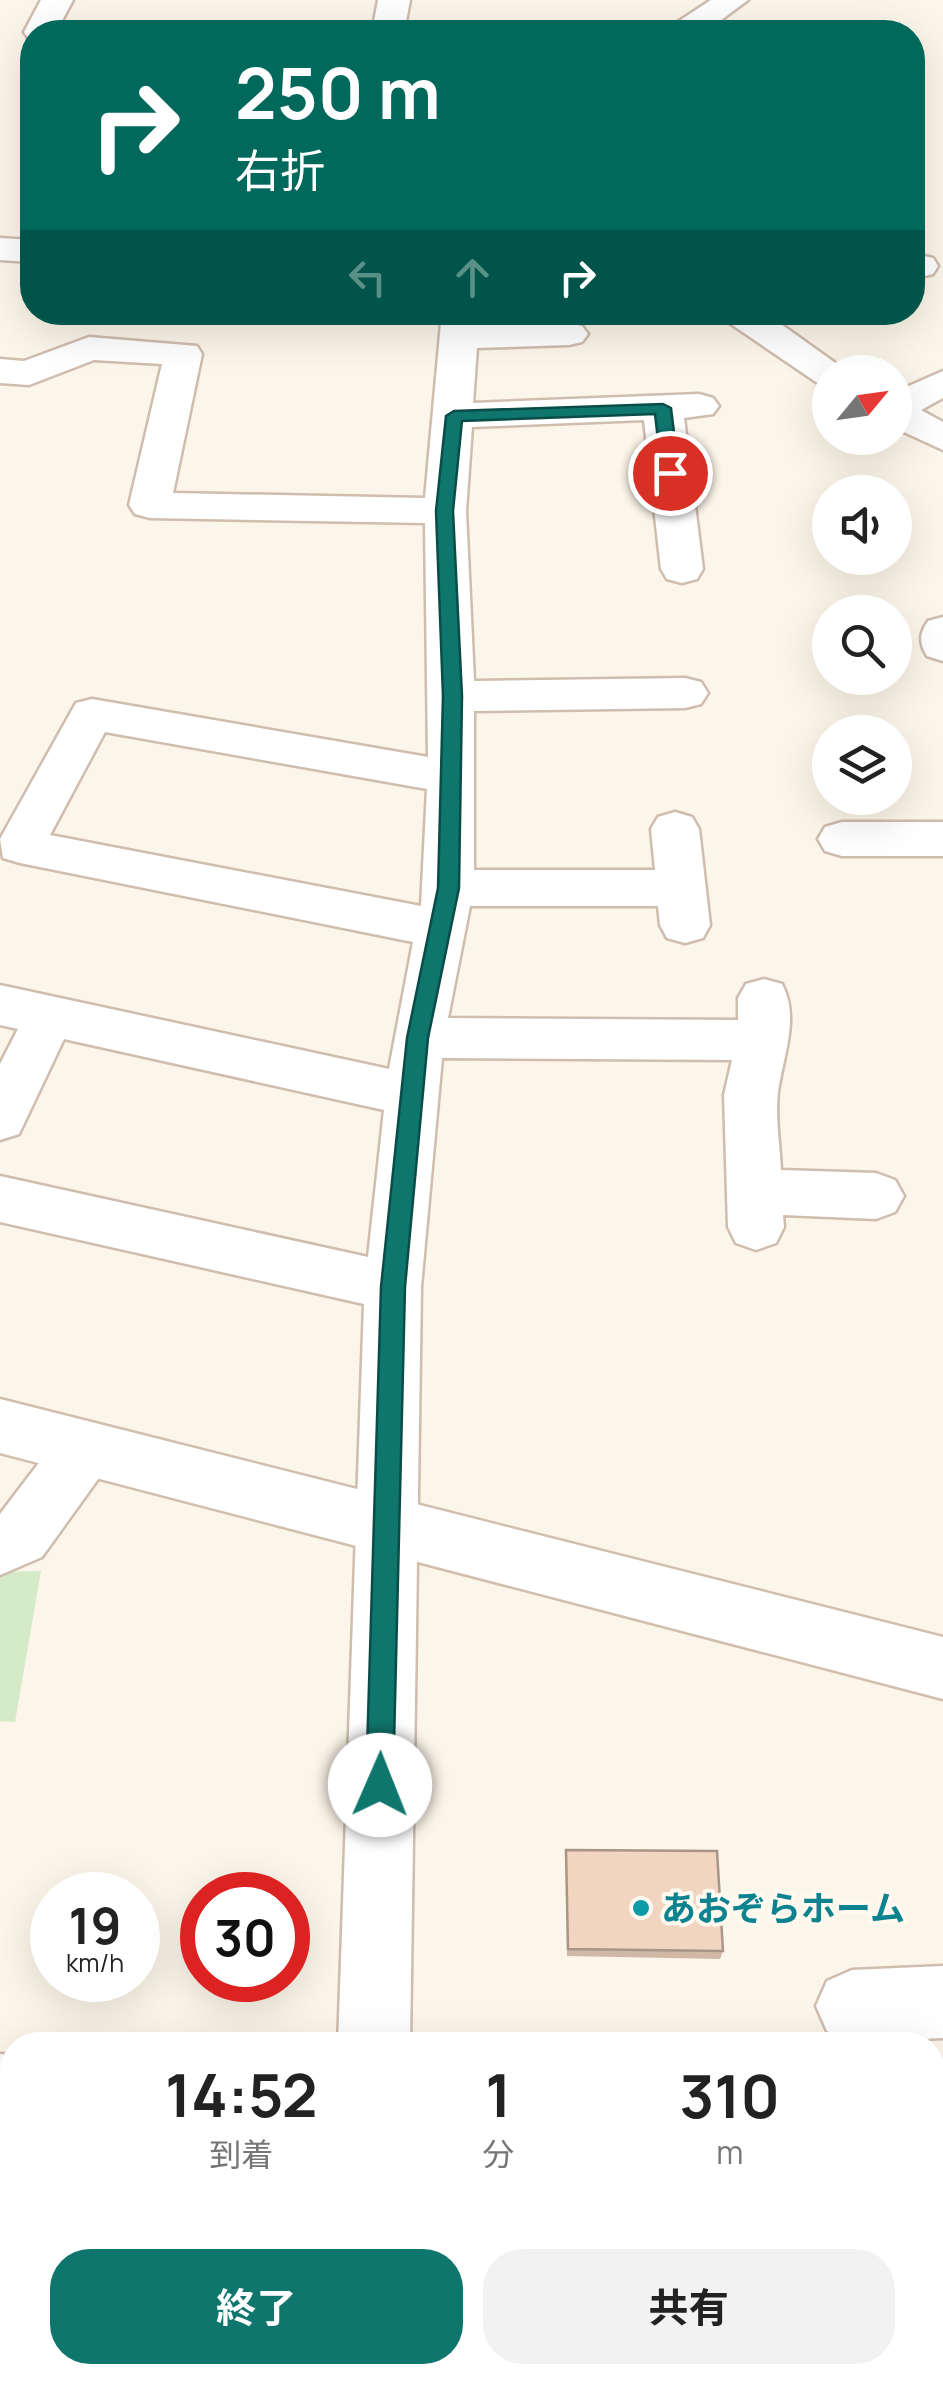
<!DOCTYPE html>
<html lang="ja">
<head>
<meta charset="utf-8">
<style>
  body { margin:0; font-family:Manrope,"Noto Sans JP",sans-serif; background:#f2f2f2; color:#222; height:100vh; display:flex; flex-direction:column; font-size:38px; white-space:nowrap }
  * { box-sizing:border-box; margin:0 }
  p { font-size:32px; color:#767676 }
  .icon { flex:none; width:55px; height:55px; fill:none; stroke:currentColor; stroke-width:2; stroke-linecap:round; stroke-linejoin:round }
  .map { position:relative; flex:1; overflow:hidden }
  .panel { position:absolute; left:0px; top:2032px; width:945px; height:352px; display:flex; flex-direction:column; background:#fff; border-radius:40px 40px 0 0; box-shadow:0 10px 40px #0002 }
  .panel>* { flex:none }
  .hud { position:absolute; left:20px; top:20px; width:905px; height:305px; border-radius:40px; box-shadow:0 10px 40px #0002; background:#00695c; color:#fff; overflow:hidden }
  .needle { width:65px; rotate:61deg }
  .tools { position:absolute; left:812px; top:355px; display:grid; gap:20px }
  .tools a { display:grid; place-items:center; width:100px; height:100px; border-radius:50%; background:#fff; box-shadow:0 10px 40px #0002; font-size:50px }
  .speed { position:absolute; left:30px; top:1872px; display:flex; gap:20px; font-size:50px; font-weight:700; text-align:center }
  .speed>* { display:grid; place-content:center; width:130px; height:130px; border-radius:50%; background:#fff; box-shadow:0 10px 40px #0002; line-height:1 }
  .speed small { font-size:25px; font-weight:400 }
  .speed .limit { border:15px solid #d22; background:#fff; color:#111 }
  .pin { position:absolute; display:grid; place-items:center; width:85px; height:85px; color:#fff; margin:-42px; border:5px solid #fff; border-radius:50%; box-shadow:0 2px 10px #0007 }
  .me { position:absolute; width:110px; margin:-55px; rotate:1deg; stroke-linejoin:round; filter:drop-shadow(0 0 8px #0008) }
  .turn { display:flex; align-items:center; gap:35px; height:210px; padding:0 50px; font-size:45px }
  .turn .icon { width:130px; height:130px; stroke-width:2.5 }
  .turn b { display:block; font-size:70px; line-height:85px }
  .lanes { display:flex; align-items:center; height:95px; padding:0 50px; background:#0003; justify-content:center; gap:50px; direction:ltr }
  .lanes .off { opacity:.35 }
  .eta { display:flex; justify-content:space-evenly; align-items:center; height:170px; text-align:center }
  .eta b { font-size:60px; font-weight:700; line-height:70px }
  .primary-button { display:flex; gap:20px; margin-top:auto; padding:20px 50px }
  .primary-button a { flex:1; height:115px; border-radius:40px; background:#0f766e; color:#fff; font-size:40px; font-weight:700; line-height:115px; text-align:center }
  .primary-button a+a { background:#f2f2f2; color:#222 }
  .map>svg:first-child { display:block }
  .green { fill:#d5ebc7 }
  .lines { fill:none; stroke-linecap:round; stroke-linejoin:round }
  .street-casing { stroke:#cfbdae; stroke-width:5 }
  .secondary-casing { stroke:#d2beac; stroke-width:5 }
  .street { fill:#fff; fill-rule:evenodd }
  .secondary { fill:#fff; fill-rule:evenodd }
  .wall { fill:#d0b7a6 }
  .building { fill:#f2d5c1; stroke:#a99587; stroke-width:2.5 }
  .route { fill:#0f766e; stroke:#0a4d48; stroke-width:2.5 }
  .culture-dot { fill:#0f9aa8; stroke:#fff9f0; stroke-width:4 }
  .labels { text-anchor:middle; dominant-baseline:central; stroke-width:8; stroke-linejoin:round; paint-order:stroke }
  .near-culture-label { font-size:35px; font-weight:bold; fill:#0d838f; stroke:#fff9f0; text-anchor:start }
</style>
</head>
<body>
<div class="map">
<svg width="943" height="2383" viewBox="0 0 943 2383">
  <rect width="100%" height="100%" fill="#fcf5e9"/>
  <!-- green -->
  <polygon class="green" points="41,1571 15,1722 0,1721 0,1572"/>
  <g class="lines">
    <defs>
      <g id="street">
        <polygon points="41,0 73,0 56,32 32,32 32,40 29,39 24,32"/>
        <polygon points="378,0 410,0 404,32 372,32"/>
        <polygon points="711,0 748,0 705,32 668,32 673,25"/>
        <polygon points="0,238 32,240 32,262 0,260"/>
        <polygon points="920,255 933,258 938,266 933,274 912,279 912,257"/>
        <path d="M 442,312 L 480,312 L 479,325 L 569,323 L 582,326 L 588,334 L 582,342 L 569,345 L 477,348 L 473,403 L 699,394 L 713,398 L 719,406 L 713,414 L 684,418 L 703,569 L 697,579 L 682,583 L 667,579 L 661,569 L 644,420 L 472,427 L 466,511 L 474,681 L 685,678 L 701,682 L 708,693 L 701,704 L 685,708 L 474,711 L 474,870 L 655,870 L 651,829 L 658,817 L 675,812 L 692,817 L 699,829 L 710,925 L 703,938 L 685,943 L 667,938 L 660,925 L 658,906 L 470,906 L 448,1018 L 738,1020 L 738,998 L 746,984 L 764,979 L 782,984 C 800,1018 783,1056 778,1092 C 775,1117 780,1145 781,1170 L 876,1173 L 895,1180 L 904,1196 L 895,1212 L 876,1219 L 783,1215 L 784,1227 L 776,1243 L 756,1250 L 736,1243 L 728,1227 L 724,1095 L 732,1060 L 442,1058 L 421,1287 L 410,2045 L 338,2045 L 364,1304 L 0,1222 L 0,1176 L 368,1257 L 384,1110 L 64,1039 L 19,1134 L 0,1140 L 0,1064 L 18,1029 L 0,1025 L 0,985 L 389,1069 L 413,942 L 20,863 L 3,858 L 0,839 L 76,703 L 92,699 L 428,757 L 425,523 L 150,518 L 135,514 L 129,505 L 162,364 L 94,360 L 29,385 L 0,383 L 0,359 L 24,361 L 89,337 L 197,346 L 202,354 L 173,493 L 425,498 ZM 105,732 L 427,789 L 421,906 L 50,835 Z"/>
        <polygon points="720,312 764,312 848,372 830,372 830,386 816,382 725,320"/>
        <polygon points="943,371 943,398 921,410 943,422 943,450 895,428 895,392"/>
        <path d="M 943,617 L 943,661 L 927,656 C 919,643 919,634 928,621 Z"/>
        <polygon points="842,822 943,822 943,856 842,856 825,851 818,839 825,827"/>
        <polygon points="85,1422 106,1430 115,1449 106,1468 42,1557 0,1575 0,1514 64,1430"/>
        <polygon points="943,1966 943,2038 852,2042 827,2031 816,2006 827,1981 852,1970"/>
        <polygon points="0,2054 12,2055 12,2127 0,2126"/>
        <polygon points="932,2340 943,2340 943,2383 342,2383 339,2375 932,2372"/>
      </g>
      <polygon id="secondary" points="0,1399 943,1637 943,1699 0,1453"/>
    </defs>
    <!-- street casing -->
    <use href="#street" class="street-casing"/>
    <!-- secondary casing -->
    <use href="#secondary" class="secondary-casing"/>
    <!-- street -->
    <use href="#street" class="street"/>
    <!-- secondary -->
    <use href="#secondary" class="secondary"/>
  </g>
  <!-- wall -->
  <polygon class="wall" points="566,1850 723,1951 720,1959 567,1956"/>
  <!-- building -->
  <polygon class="building" points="566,1850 717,1851 723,1951 568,1949"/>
  <!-- route -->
  <polygon class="route" points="663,404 671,408 679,473 670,478 662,473 655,414 462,421 453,511 462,696 459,888 428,1038 405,1287 393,1785 389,1794 380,1799 370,1794 366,1785 381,1287 407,1038 438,888 443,696 436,511 446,416 454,411"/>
  <!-- markers -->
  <circle class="culture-dot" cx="641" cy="1908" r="10"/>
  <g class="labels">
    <!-- near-culture labels -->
    <g class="near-culture-label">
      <text x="661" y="1908">あおぞらホーム</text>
    </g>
  </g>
</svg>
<div class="tools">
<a><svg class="needle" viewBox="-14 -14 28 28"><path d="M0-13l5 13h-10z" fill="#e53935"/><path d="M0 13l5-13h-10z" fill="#767676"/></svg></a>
<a><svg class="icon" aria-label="sound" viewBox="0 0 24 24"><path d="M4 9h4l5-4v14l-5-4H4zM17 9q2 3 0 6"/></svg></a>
<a><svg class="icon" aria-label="search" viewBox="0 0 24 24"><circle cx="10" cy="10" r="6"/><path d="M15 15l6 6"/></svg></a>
<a><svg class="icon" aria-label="layers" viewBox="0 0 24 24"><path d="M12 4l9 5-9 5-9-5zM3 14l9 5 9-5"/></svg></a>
</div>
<div class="speed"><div>19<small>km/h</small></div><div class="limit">30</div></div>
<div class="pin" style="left:670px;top:473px;background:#d93025"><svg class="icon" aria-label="arrive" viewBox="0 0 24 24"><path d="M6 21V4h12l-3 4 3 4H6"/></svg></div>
<svg class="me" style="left:380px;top:1785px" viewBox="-20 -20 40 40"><circle r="19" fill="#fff"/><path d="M0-13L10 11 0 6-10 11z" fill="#0f766e"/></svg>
<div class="hud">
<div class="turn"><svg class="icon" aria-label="right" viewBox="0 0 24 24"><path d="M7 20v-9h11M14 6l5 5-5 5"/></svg><div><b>250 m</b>右折</div></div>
<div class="lanes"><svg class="icon off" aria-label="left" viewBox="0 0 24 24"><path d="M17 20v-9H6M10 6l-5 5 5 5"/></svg><svg class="icon off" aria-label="ahead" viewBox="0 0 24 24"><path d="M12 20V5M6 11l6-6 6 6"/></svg><svg class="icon" aria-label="right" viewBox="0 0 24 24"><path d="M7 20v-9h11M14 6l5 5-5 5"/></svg></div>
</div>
<section class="panel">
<div class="eta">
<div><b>14:52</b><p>到着</p></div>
<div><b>1</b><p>分</p></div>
<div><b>310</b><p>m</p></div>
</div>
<div class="primary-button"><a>終了</a><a>共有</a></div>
</section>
</div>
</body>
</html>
